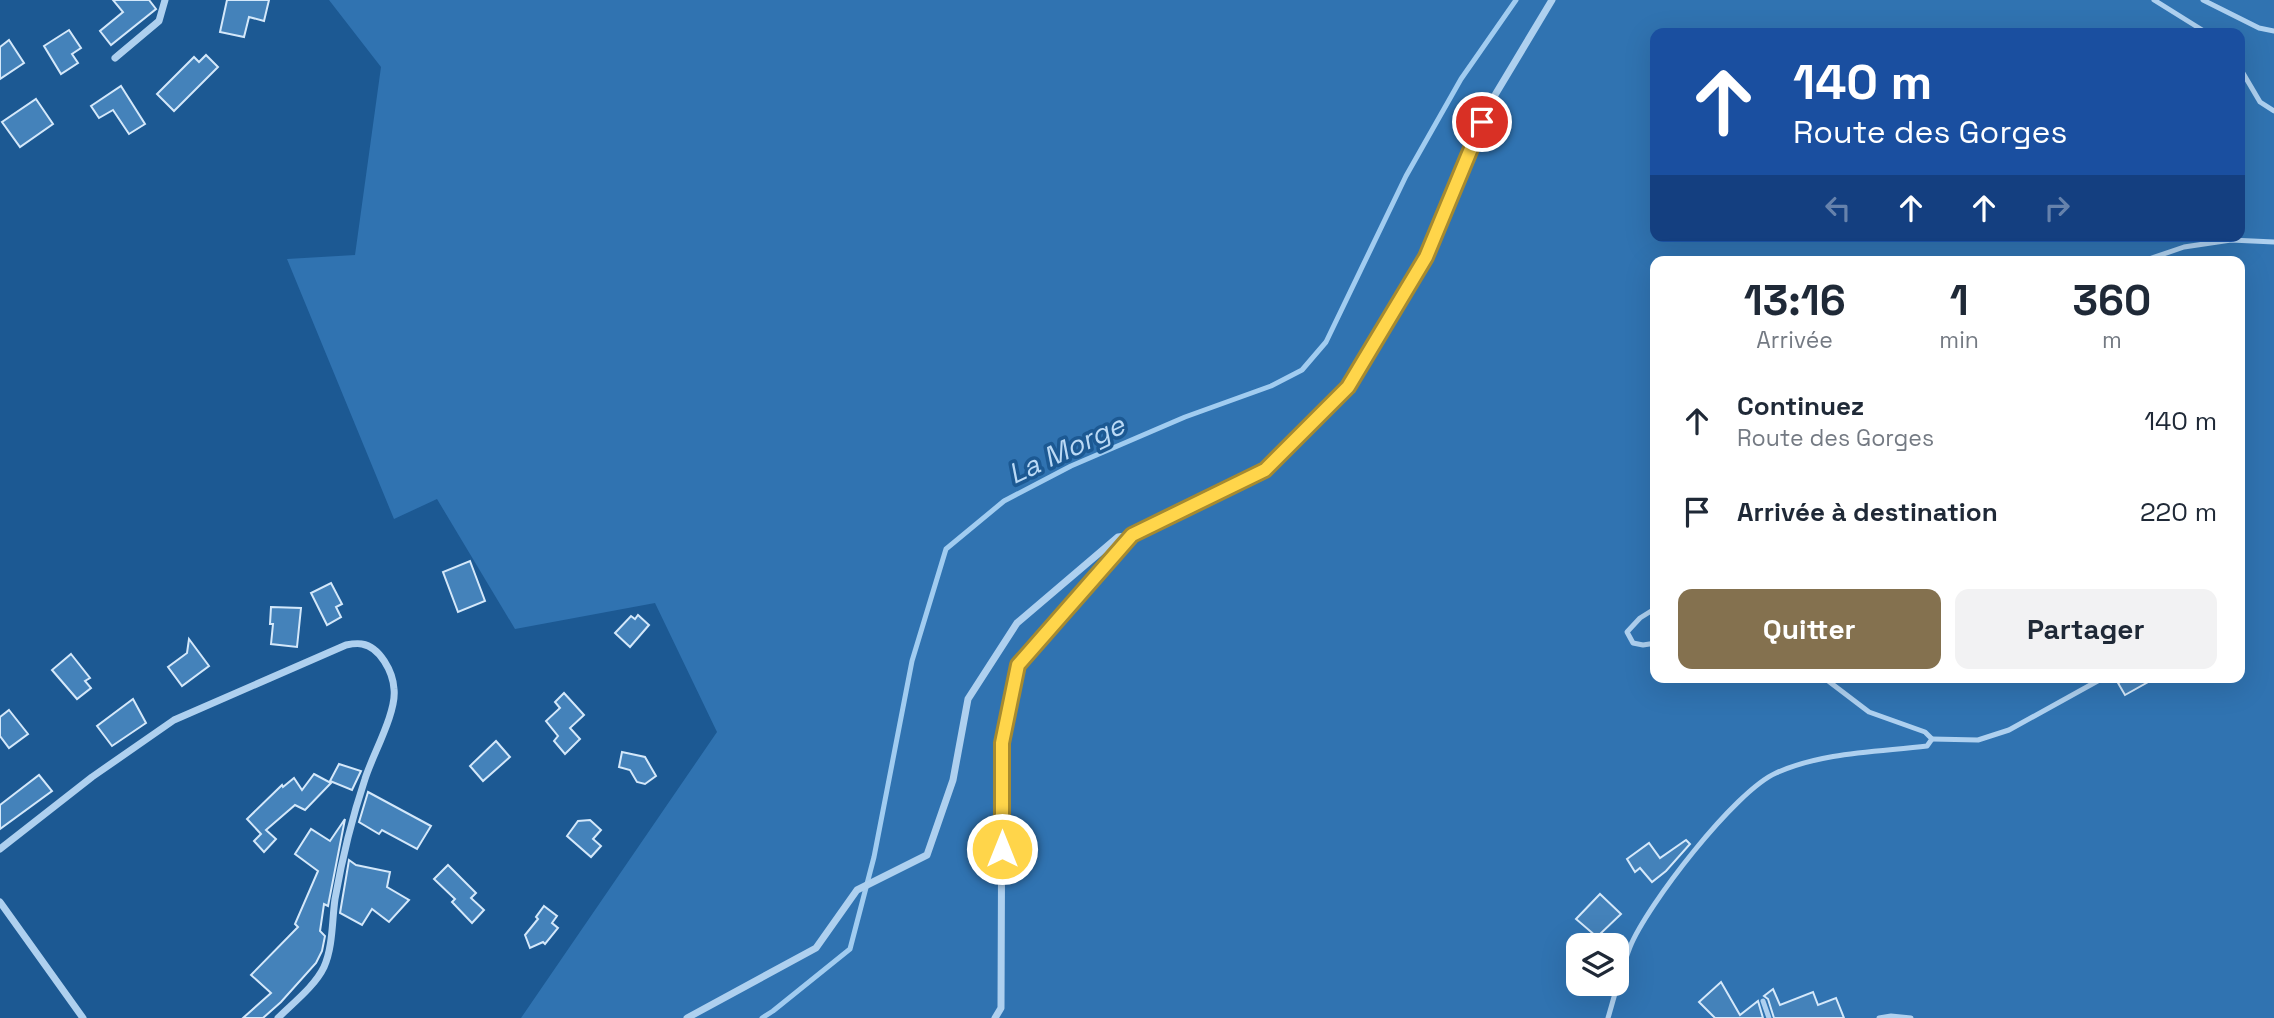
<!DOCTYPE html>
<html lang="fr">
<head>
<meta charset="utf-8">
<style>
  body { margin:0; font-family:"Space Grotesk",sans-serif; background:#f2f2f3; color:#1f2937; height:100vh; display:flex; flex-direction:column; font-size:26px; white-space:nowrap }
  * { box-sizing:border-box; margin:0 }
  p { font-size:23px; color:#747a83 }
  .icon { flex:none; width:38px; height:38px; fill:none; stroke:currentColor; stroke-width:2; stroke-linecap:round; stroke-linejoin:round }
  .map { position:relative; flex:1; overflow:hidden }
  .side { position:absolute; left:1650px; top:256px; width:595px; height:427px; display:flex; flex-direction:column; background:#fff; border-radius:14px; box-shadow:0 7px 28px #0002 }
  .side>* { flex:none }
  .hud { position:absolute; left:1650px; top:28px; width:595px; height:214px; border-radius:14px; box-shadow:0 7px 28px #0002; background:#1a4fa0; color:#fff; overflow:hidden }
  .tools { position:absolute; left:1566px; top:933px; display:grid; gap:14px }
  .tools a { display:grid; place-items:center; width:63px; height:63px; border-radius:14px; background:#fff; box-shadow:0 7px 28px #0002; font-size:35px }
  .pin { position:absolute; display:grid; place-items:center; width:60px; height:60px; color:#fff; margin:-30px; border:4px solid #fff; border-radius:50%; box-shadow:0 2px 7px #0007 }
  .me { position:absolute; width:77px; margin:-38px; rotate:0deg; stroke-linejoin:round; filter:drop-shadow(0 0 5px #0008) }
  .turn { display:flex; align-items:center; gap:24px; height:147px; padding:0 28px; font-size:32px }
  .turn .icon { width:91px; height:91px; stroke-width:2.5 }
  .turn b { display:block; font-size:49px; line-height:60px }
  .lanes { display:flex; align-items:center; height:66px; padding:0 28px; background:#0003; justify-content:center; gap:35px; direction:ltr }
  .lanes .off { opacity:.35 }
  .eta { display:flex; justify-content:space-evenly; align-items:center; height:119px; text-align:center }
  .eta b { font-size:42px; font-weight:700; line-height:49px }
  .cta { display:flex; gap:14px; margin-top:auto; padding:14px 28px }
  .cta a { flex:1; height:80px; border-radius:14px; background:#84714f; color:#fff; font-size:28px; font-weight:700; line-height:80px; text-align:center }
  .cta a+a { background:#f2f2f3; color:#1f2937 }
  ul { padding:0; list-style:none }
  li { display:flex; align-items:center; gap:21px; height:91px; padding:0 28px }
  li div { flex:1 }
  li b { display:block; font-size:26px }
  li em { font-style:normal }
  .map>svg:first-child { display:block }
  .green { fill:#3073b1; fill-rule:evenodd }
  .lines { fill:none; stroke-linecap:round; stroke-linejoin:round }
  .stream { stroke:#a1ccf0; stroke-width:5 }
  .building { fill:#4482ba; stroke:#d4e8fa; stroke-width:2 }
  .lane { stroke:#aed0ef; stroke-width:5 }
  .street { stroke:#aed0ef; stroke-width:7 }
  .route-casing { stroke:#a68a30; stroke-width:18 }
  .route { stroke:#ffd54a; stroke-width:12 }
  .labels { text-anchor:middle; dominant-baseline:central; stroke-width:7; stroke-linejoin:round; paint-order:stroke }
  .water-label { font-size:28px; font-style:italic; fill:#bad9f5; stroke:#1c5993 }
</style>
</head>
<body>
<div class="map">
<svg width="2274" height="1018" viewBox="0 0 2274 1018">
  <rect width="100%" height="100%" fill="#1c5993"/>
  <!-- green -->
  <path class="green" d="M 329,0 L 2274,0 L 2274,1018 L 521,1018 L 717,732 L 655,603 L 515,629 L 437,499 L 394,519 L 287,259 L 355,255 L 381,67 ZM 1656,33 L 2240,33 L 2240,236 L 1656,236 ZM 1656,261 L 2240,261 L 2240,677 L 1656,677 ZM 1578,945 L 1617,945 L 1617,984 L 1578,984 Z"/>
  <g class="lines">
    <!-- stream -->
    <polyline class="stream" points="762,1018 773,1011 850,949 874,857 912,661 946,549 1004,501 1071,466 1185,417 1271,386 1302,370 1326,342 1406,176 1461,79 1516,0"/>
  </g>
  <!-- building -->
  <g class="building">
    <polygon points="113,0 149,0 156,9 111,45 100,31 123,12"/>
    <polygon points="227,0 269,0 264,21 249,17 244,37 220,32"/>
    <polygon points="69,30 81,48 72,54 78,63 61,74 44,46"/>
    <polygon points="9,40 24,63 0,79 0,47"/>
    <polygon points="206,55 218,67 174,111 157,94 194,57 199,62"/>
    <polygon points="121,86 145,124 129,134 113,110 99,118 91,106"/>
    <polygon points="36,99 53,124 20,147 2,122"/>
    <polygon points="470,561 485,601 458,612 443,572"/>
    <polygon points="331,583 342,604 336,607 341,617 327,625 311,593"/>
    <polygon points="271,607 301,608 297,647 271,644 273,624 270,624"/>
    <polygon points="638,615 649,625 630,647 615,633 631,616 635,619"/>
    <polygon points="189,639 209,666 182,686 168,667 187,653"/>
    <polygon points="71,654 90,678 85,681 91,688 77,699 52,670"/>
    <polygon points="2130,677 2157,677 2125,695 2118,683"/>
    <polygon points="564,693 584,715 570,728 580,739 565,754 554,741 558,736 546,721 560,708 555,702"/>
    <polygon points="133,699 146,723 112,746 97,726"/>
    <polygon points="9,710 28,734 9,748 0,736 0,717"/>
    <polygon points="496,741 510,757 483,781 470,766"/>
    <polygon points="622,752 645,757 656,776 645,784 637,782 630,770 619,767"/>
    <polygon points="339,764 361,771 352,790 330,781"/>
    <polygon points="314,774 331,783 305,810 295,805 266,830 276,839 264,852 254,841 261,834 247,819 282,785 283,787 294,778 302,790"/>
    <polygon points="39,775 52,791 0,829 0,805"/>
    <polygon points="368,792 431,826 417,849 382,830 379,834 359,822"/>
    <polygon points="345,819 328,906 324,904 320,931 325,936 322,951 316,963 281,1002 263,1018 243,1018 271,993 251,975 298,927 295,924 318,871 295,854 311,829 330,841"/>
    <polygon points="590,820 601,830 593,839 601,846 591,857 567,836 578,821"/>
    <polygon points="1686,840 1690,844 1666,871 1652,882 1640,868 1635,872 1627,859 1649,843 1660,858"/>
    <polygon points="349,860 356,865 390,872 387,887 409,900 389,922 372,909 362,925 340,913"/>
    <polygon points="448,865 476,893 471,898 484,910 472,923 452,902 455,899 434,879"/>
    <polygon points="1600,894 1621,914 1597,937 1576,919"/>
    <polygon points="544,906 557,916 552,923 558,928 545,944 543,942 530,948 525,935 538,919 536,917"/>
    <polygon points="1721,982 1740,1015 1758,1001 1763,1018 1715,1018 1699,1002"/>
    <polygon points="1773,989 1780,1005 1813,992 1818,1005 1836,998 1844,1018 1774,1018 1768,999 1764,996"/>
  </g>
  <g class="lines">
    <!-- lane -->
    <g class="lane">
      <polyline points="2154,0 2207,33"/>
      <polyline points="2203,0 2259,28 2274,31"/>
      <polyline points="2240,68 2260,102 2274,111"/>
      <polyline points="2143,261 2184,247 2231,240 2274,242"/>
      <polyline points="1656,608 1640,618 1627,632 1633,643 1643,645 1656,643"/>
      <polyline points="1932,739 1978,740 2009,730 2103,678"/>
      <polyline points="1763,1001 1769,1018"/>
      <path d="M 1608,1018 C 1615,994 1621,970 1630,947 C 1647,905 1735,791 1776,773 C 1823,752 1876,752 1927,746 L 1932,739 L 1925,732 L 1869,712 L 1823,677"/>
      <polyline points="1879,1018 1891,1016 1911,1018"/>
    </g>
    <!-- street -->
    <g class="street">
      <polyline points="115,58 159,21 165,0"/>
      <path d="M 0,849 L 92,777 L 174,720 L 346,645 C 351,644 357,643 362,644 C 380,647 393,672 394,689 C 397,712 372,756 365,779 C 352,818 342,859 335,899 C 332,920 333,947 324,967 C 315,986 293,1003 278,1018"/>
      <polyline points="0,902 83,1018"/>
      <polyline points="687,1018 816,948 857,890 927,855 953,780 968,699 1017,623 1118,537 1132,535 1265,470 1348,387 1426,257 1492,100 1552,0"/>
      <polyline points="995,1018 1001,1008 1002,743 1018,665 1132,535"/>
    </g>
  </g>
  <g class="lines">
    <defs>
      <polyline id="route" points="1002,849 1002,743 1018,665 1132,535 1265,470 1348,387 1426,257 1482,122"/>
    </defs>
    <!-- route casing -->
    <use href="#route" class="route-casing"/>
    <!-- route -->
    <use href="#route" class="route"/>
  </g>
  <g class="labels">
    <!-- water labels -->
    <g class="water-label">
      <text transform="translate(1066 449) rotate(-25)">La Morge</text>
    </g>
  </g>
</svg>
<div class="tools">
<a><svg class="icon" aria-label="layers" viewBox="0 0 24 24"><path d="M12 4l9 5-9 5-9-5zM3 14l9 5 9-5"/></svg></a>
</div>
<div class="pin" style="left:1482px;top:122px;background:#d93025"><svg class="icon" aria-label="arrive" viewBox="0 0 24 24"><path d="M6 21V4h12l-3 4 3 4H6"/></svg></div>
<svg class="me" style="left:1002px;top:849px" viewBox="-20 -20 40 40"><circle r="17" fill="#ffd54a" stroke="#fff" stroke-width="3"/><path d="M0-11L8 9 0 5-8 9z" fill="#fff"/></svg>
<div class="hud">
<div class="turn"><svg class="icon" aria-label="ahead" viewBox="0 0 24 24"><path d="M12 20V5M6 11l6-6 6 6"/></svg><div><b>140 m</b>Route des Gorges</div></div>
<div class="lanes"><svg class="icon off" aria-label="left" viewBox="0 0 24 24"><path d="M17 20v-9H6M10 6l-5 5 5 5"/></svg><svg class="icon" aria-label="ahead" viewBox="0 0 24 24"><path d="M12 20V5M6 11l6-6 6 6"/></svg><svg class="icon" aria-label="ahead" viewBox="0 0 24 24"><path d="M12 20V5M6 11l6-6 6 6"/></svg><svg class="icon off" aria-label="right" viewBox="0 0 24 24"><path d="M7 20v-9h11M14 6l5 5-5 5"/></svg></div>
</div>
<section class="side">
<div class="eta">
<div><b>13:16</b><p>Arrivée</p></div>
<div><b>1</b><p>min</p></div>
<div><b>360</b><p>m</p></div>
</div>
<ul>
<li><svg class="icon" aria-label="ahead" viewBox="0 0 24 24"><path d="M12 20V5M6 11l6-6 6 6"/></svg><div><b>Continuez</b><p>Route des Gorges</p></div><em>140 m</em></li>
<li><svg class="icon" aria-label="arrive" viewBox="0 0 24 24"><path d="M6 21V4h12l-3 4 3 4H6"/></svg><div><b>Arrivée à destination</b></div><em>220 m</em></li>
</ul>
<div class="cta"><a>Quitter</a><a>Partager</a></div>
</section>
</div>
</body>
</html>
